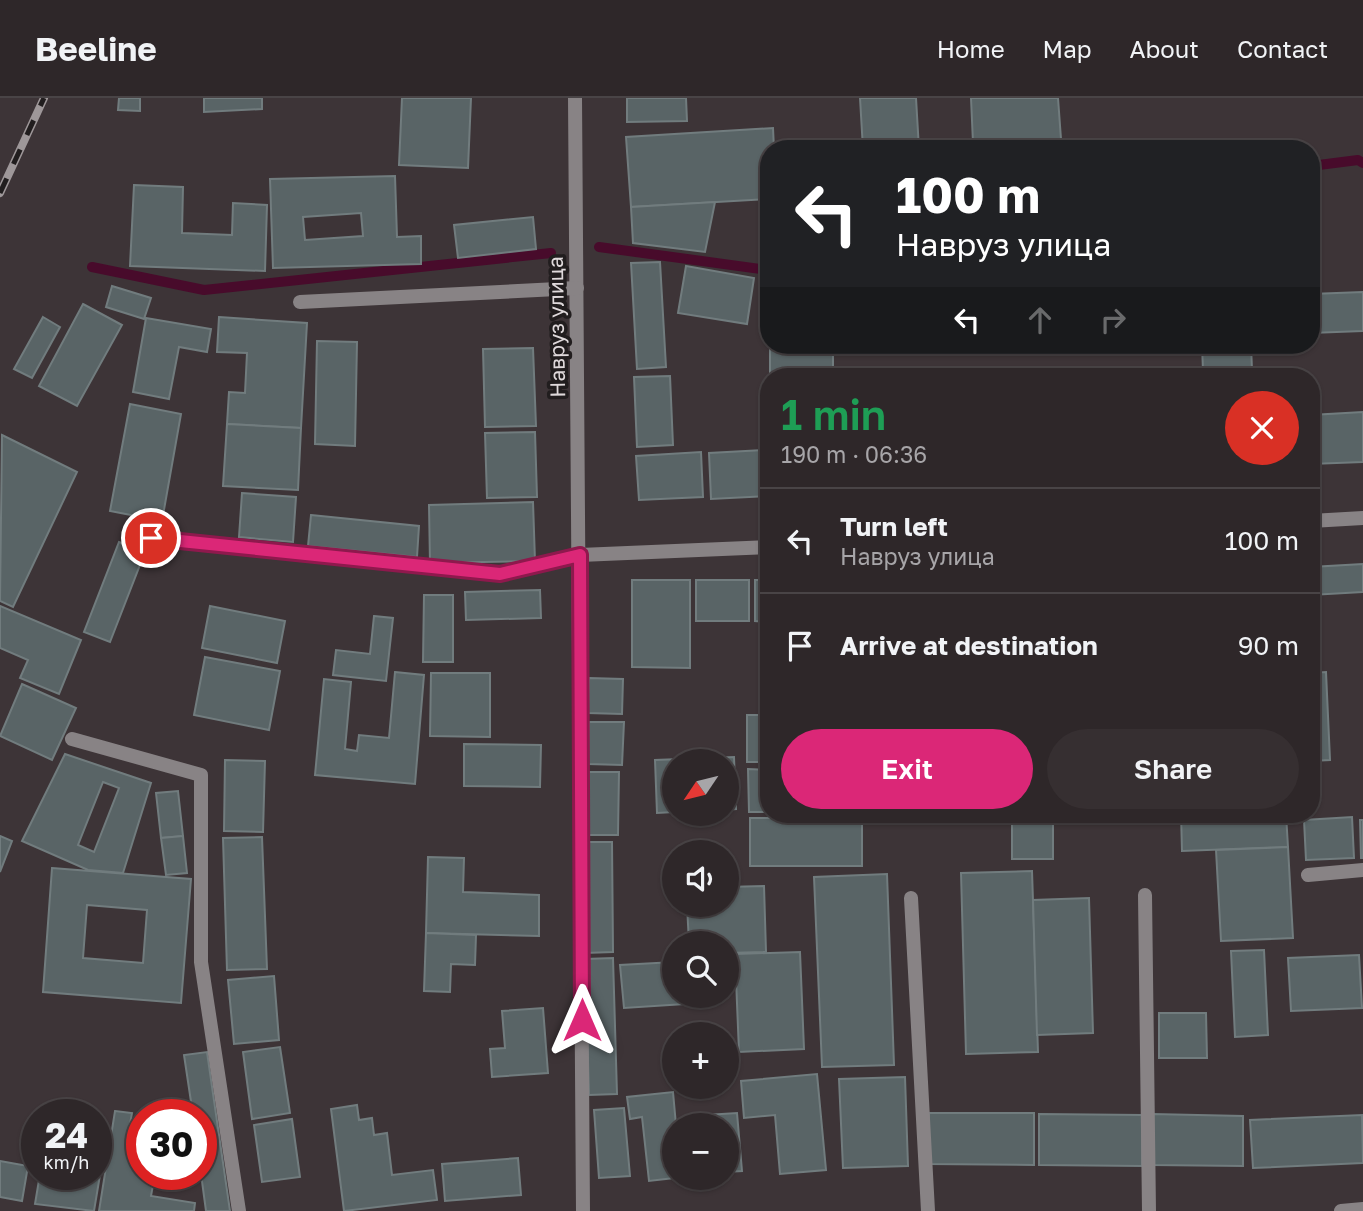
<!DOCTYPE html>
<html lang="en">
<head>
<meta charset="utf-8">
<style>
  body { margin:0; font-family:"Golos Text",sans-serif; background:#362f31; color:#f1f3f6; height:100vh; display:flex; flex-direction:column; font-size:26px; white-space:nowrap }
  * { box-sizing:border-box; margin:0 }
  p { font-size:23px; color:#a7a5a8 }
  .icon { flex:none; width:38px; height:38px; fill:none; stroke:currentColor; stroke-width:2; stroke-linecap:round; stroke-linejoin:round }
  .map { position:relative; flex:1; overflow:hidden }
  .details { position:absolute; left:760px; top:270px; width:560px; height:455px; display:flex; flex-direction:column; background:#2e2729; border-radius:28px; box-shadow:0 2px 5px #0004,0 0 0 2px #494446 }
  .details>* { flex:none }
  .guide { position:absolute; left:760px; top:42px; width:560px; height:214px; border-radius:28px; box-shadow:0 2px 5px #0004,0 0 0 2px #494446; background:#202124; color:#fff; overflow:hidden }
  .needle { width:46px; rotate:235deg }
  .buttons { position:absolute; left:662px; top:651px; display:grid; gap:14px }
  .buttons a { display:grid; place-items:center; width:77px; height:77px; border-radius:50%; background:#2e2729; box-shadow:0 2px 5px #0004,0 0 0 2px #494446; font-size:35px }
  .speed { position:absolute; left:21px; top:1001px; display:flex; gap:14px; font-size:35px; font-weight:700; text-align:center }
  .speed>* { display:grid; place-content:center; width:91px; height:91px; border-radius:50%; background:#2e2729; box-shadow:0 2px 5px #0004,0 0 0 2px #494446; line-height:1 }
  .speed small { font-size:18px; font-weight:400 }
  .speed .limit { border:10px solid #d22; background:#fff; color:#111 }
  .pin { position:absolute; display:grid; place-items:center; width:60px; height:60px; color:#fff; margin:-30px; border:4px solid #fff; border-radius:50%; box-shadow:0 2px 7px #0007 }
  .me { position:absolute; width:77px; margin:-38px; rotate:0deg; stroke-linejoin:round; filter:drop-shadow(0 0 5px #0008) }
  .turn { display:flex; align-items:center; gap:24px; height:147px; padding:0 21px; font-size:32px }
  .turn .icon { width:91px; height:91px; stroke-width:2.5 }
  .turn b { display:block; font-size:49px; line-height:60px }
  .lanes { display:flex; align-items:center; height:66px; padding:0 21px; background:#0003; justify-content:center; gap:35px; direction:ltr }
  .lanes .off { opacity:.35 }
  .round { display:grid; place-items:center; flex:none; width:74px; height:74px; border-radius:37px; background:#362f31 }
  .head { display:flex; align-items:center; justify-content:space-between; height:119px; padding:0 21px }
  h1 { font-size:42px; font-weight:600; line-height:52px; color:#1e9e55 }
  .primary-button { display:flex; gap:14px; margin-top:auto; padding:14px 21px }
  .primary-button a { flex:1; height:80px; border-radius:42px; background:#db2777; color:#fff; font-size:28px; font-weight:600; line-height:80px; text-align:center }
  .primary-button a+a { background:#362f31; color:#f1f3f6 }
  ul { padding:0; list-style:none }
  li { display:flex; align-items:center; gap:21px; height:105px; padding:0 21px; border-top:2px solid #494446 }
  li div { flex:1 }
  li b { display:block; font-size:26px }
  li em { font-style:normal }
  header { display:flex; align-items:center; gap:42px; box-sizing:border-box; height:98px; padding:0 35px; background:#2e2729; border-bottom:2px solid #494446 }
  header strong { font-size:33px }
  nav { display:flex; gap:38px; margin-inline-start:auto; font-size:24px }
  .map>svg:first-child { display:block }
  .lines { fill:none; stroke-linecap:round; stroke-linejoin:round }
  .stream { stroke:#480b2b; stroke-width:10 }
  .building { fill:#596466; stroke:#717c7e; stroke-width:2; fill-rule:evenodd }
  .lane { stroke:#888385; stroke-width:14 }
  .street { stroke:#888385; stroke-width:14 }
  .rail-casing { stroke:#9e9799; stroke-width:8 }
  .rail { stroke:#211d1e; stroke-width:5; stroke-dasharray:16; stroke-linecap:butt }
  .route-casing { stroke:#8e194d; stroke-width:18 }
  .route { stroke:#db2777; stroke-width:12 }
  .labels { text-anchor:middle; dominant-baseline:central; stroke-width:7; stroke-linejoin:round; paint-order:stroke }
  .street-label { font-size:21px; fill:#dfd9db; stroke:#211d1e }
</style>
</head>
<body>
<header>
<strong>Beeline</strong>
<nav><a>Home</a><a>Map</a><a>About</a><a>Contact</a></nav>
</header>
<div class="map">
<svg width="1363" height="1113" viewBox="0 0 1363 1113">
  <rect width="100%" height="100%" fill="#3d3437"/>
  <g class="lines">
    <!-- stream -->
    <g class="stream">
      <polyline points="1311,68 1358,62 1363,65"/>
      <polyline points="599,149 768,172"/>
      <polyline points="92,169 204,192 551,155"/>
    </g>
  </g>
  <!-- building -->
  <g class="building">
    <polygon points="119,0 140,0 140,13 118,12"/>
    <polygon points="204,0 262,0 262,11 204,14"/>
    <polygon points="402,0 471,0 468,70 399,67"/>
    <polygon points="627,0 686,0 687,23 627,24"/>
    <polygon points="860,0 916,0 919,51 863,51"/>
    <polygon points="971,0 1058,0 1061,41 973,45"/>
    <polygon points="773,30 774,51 768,51 768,101 631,109 626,39"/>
    <polygon points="1213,46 1213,51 1084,51"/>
    <path d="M 395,78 L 397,139 L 421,138 L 421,166 L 273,170 L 270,81 ZM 361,115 L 363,138 L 305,142 L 303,119 Z"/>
    <polygon points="134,87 183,89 182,135 232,137 233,105 267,107 265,173 130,168"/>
    <polygon points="715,104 705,154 633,145 631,109"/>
    <polygon points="533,119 536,151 458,160 454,127"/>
    <polygon points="660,164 666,269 637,271 631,165"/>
    <polygon points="686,168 754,180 747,226 678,215"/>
    <polygon points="112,188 151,200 144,221 106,209"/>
    <polygon points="1363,194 1363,233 1311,235 1311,196"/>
    <polygon points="83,206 122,227 77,308 39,288"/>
    <polygon points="43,219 60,229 32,280 14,271"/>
    <polygon points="219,219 307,225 301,330 227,326 229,294 245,295 247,255 217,254"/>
    <polygon points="146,220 211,231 207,254 179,249 169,301 133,294"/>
    <polygon points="317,243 357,244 355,348 315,346"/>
    <rect x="770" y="247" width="63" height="31"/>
    <polygon points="1202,247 1251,247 1252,272 1203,273"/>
    <polygon points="533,250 536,328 485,329 483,251"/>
    <polygon points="670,278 673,347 637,349 634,279"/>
    <polygon points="130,306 181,316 162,423 110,413"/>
    <polygon points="1363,314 1363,364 1311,366 1311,317"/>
    <polygon points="227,326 301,330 298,392 223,388"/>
    <polygon points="535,334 537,399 487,400 485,335"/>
    <polygon points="2,337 77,374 13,509 0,503"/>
    <polygon points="765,352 768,398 711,401 709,355"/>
    <polygon points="701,354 703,399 639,402 636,358"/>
    <polygon points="242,395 296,399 293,444 239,439"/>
    <polygon points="533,404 535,463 430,465 429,407"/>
    <polygon points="311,417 419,428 417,459 308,448"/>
    <polygon points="119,444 145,454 110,544 84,534"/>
    <polygon points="1363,466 1363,494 1311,497 1311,469"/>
    <polygon points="632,482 690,482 690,570 632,569"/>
    <rect x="696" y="482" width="53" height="41"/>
    <polygon points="755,482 768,482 768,524 755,523"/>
    <polygon points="540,492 541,520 466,522 465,494"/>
    <polygon points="424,497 453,497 453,564 423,564"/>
    <polygon points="0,508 81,542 59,596 20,580 28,562 0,550"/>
    <polygon points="210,508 285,523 277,565 202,550"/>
    <polygon points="374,518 393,520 386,583 333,577 336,552 370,556"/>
    <polygon points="205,559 280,573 269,632 194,617"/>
    <polygon points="395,574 424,577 415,686 315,677 324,581 351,584 345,651 357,653 359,637 389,640"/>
    <polygon points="1326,574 1330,662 1311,663 1311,575"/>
    <polygon points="431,575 490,575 490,639 430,638"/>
    <polygon points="589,580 623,581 622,616 588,615"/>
    <polygon points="22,586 76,610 52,662 0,638"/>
    <rect x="747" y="617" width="21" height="47"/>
    <polygon points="589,624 624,624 622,667 588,666"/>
    <polygon points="464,646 541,647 540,689 464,688"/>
    <path d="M 65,656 L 151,685 L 123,775 L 88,772 L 22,743 ZM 103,684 L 119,690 L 94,754 L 78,747 Z"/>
    <polygon points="734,659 736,711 726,712 726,663 674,663 674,714 657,715 655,662"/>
    <polygon points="225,662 265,663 263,734 224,733"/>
    <polygon points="748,671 768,672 768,714 749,714"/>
    <polygon points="589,674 619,674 618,737 588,737"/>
    <polygon points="178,693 183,738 161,740 156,695"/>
    <rect x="1012" y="716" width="41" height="45"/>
    <polygon points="1181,716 1286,716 1288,749 1182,753"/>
    <polygon points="1352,719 1354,760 1306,762 1304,722"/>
    <rect x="750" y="720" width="112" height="48"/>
    <polygon points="1360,722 1363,722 1363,760 1361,760"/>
    <polygon points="0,738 12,743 0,774"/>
    <polygon points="183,738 187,775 166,777 161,740"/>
    <polygon points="262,739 267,871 227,872 223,740"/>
    <polygon points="584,744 612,744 613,854 585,855"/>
    <polygon points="1288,749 1293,840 1221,843 1216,752"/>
    <polygon points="428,759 464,760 463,794 539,797 539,838 426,835"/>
    <path d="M 52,770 L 191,781 L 181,905 L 43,894 ZM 87,807 L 147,812 L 143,865 L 83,860 Z"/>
    <polygon points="1032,773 1038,954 966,956 961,775"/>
    <polygon points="887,776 894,967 822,969 814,779"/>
    <polygon points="764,788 766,854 726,855 726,845 689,845 687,807 726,807 726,789"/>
    <polygon points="1089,800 1093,935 1037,937 1033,802"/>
    <polygon points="426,835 476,837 475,867 451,866 450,894 424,893"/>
    <polygon points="1264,852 1268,937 1235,939 1231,853"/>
    <polygon points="800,854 804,951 739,954 735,856"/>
    <polygon points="1359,857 1362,910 1291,913 1288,860"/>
    <polygon points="613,860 617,996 589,997 585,861"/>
    <polygon points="674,864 674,898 700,898 700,905 624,910 620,867"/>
    <polygon points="274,878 279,942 234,946 228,882"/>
    <polygon points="543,910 548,975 492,979 490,951 505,950 502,913"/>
    <polygon points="1159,915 1206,915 1207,960 1159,960"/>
    <polygon points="280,949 290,1015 252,1021 243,954"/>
    <polygon points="207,954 230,1113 206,1113 201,1076 201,1017 193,1017 184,957"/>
    <polygon points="817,976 826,1072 780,1076 775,1017 744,1020 741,983"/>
    <polygon points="905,979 908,1068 843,1070 839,981"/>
    <polygon points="673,994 676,1027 674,1080 649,1083 642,1019 630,1021 627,999"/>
    <polygon points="357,1007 359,1022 372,1020 374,1037 387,1035 392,1077 433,1072 437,1102 344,1113 331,1011"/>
    <polygon points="624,1010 630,1078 599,1080 594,1012"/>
    <polygon points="115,1013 132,1015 128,1037 142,1039 142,1076 155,1076 151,1098 195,1105 194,1113 99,1113"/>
    <polygon points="737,1015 742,1073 726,1074 726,1027 691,1027 690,1018"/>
    <polygon points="929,1015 1034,1015 1034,1067 928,1066"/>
    <polygon points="1039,1016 1142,1017 1142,1068 1039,1067"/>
    <polygon points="1152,1016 1243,1018 1243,1068 1152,1067"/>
    <polygon points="1362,1017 1363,1065 1253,1070 1250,1022"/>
    <polygon points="292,1021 300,1079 262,1084 254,1027"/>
    <polygon points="518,1060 521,1097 445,1103 442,1066"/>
    <polygon points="0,1063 28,1068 22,1103 0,1099"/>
    <polygon points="96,1064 102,1065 94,1113 35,1106 40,1076 96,1076"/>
  </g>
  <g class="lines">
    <!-- lane -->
    <g class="lane">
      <polyline points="1308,777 1363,772"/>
      <polyline points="1145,797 1149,1113"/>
      <polyline points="911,800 928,1113"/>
    </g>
    <!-- street -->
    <g class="street">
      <polyline points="575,0 583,1113"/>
      <polyline points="300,204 577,190"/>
      <polyline points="1311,423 1363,420"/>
      <polyline points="151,440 500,476 580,457 768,449"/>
      <polyline points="72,641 201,677 201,864 239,1113"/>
      <polyline points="1341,1113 1363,1111"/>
    </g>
    <defs>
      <polyline id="rail" points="0,95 44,0"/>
    </defs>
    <!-- rail casing -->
    <use href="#rail" class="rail-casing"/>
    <!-- rail -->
    <use href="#rail" class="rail"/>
  </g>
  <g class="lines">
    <defs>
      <polyline id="route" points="151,440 500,476 580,457 582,922"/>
    </defs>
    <!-- route casing -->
    <use href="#route" class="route-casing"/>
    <!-- route -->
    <use href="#route" class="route"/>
  </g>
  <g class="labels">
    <!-- street labels -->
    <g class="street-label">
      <text transform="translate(556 229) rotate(-91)">Навруз улица</text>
    </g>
  </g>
</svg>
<div class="buttons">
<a><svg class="needle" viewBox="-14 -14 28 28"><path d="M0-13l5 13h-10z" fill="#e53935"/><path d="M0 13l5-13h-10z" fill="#a7a5a8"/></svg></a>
<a><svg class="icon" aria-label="sound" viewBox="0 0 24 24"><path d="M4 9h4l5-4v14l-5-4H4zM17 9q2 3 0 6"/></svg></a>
<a><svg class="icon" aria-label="search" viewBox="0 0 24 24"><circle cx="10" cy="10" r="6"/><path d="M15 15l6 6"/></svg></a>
<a>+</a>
<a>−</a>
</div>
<div class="speed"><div>24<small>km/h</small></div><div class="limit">30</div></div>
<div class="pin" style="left:151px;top:440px;background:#d93025"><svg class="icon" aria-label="arrive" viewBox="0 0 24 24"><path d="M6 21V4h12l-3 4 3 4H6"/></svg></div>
<svg class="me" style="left:582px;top:922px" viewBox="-20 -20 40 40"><path d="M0-17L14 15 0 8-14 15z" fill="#db2777" stroke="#fff" stroke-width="4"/></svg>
<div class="guide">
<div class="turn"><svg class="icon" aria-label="left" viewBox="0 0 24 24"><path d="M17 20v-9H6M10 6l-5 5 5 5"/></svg><div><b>100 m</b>Навруз улица</div></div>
<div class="lanes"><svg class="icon" aria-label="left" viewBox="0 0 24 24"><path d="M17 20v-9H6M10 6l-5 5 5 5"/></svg><svg class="icon off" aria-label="ahead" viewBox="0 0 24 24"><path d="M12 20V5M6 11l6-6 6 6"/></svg><svg class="icon off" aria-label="right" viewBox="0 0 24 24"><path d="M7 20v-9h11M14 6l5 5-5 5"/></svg></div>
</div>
<section class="details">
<div class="head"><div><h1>1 min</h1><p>190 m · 06:36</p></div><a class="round" style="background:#d93025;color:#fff"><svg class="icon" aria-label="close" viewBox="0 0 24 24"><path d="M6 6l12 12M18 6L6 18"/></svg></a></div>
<ul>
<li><svg class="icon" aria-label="left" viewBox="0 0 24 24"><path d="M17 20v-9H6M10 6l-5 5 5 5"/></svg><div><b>Turn left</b><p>Навруз улица</p></div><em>100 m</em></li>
<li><svg class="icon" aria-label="arrive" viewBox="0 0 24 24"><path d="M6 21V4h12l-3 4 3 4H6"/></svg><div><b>Arrive at destination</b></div><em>90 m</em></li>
</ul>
<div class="primary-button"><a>Exit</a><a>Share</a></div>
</section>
</div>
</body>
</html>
